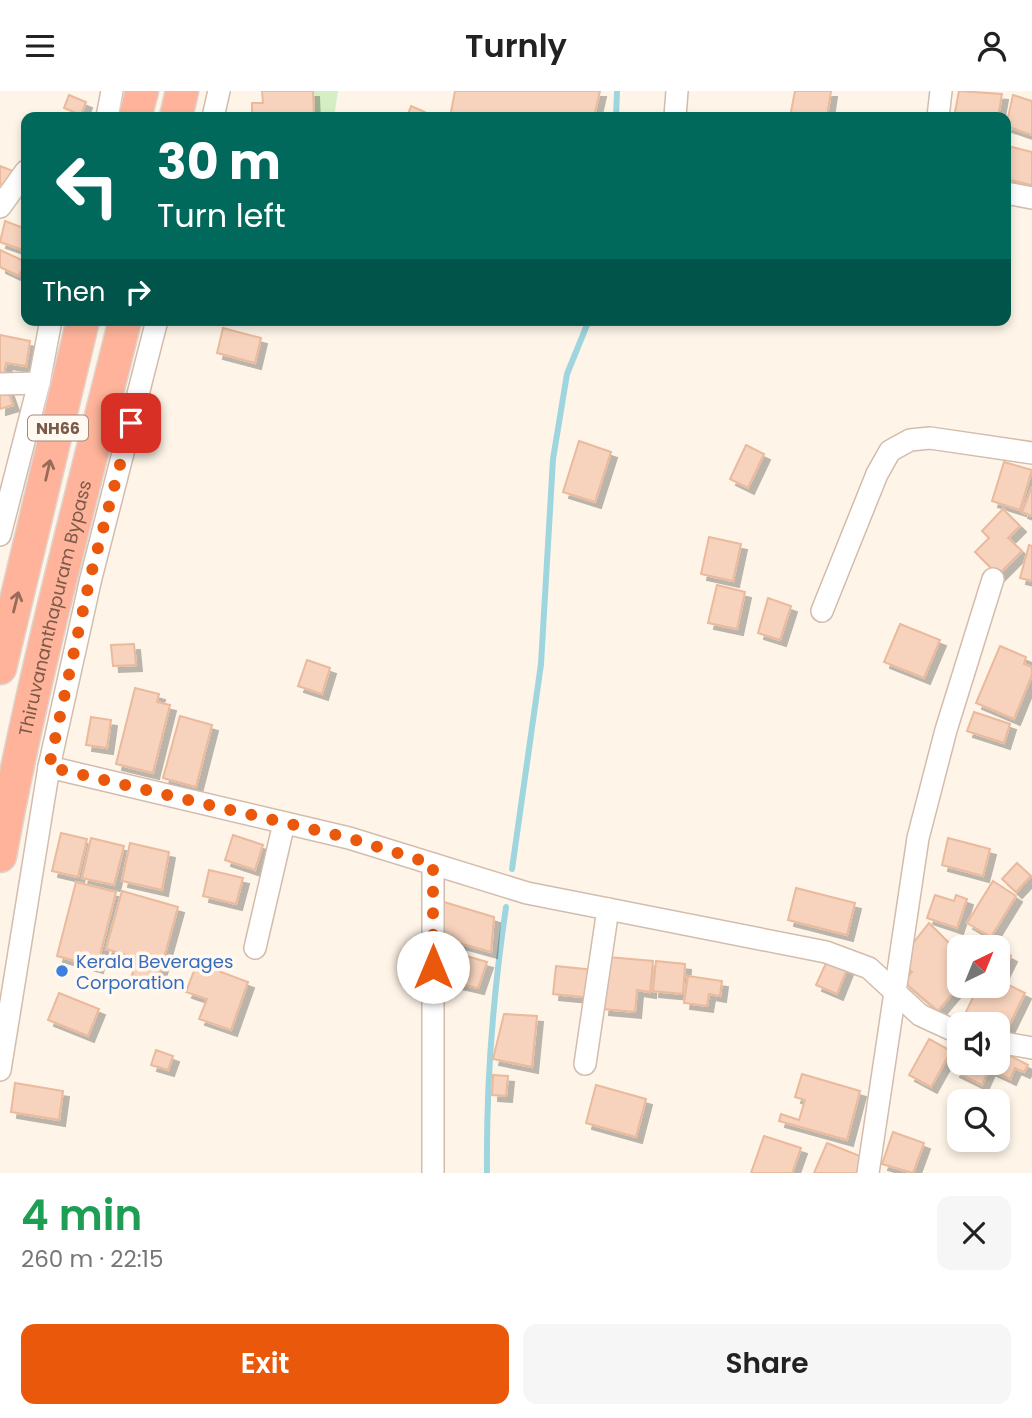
<!DOCTYPE html>
<html lang="en">
<head>
<meta charset="utf-8">
<style>
  body { margin:0; font-family:Poppins,sans-serif; background:#f6f6f6; color:#222; height:100vh; display:flex; flex-direction:column; font-size:26px; white-space:nowrap }
  * { box-sizing:border-box; margin:0 }
  p { font-size:23px; color:#767676 }
  .icon { flex:none; width:38px; height:38px; fill:none; stroke:currentColor; stroke-width:2; stroke-linecap:round; stroke-linejoin:round }
  .map { position:relative; height:1082px; overflow:hidden }
  .drawer { display:flex; flex-direction:column; background:#fff; flex:1 }
  .drawer>* { flex:none }
  .guide { position:absolute; left:21px; top:21px; width:990px; height:214px; border-radius:14px; box-shadow:0 4px 10px #0003; background:#00695c; color:#fff; overflow:hidden }
  .needle { width:46px; rotate:43deg }
  .fabs { position:absolute; left:947px; top:844px; display:grid; gap:14px }
  .fabs a { display:grid; place-items:center; width:63px; height:63px; border-radius:14px; background:#fff; box-shadow:0 4px 10px #0003; font-size:35px }
  .pin { position:absolute; display:grid; place-items:center; width:60px; height:60px; color:#fff; margin:-30px; border-radius:14px; box-shadow:0 4px 10px #0006 }
  .me { position:absolute; width:77px; margin:-38px; rotate:0deg; stroke-linejoin:round; filter:drop-shadow(0 0 5px #0008) }
  .turn { display:flex; align-items:center; gap:24px; height:147px; padding:0 21px; font-size:32px }
  .turn .icon { width:91px; height:91px; stroke-width:2.5 }
  .turn b { display:block; font-size:49px; line-height:60px }
  .then { display:flex; align-items:center; height:66px; padding:0 21px; background:#0003; gap:14px; font-size:26px }
  .round { display:grid; place-items:center; flex:none; width:74px; height:74px; border-radius:14px; background:#f6f6f6 }
  .headline { display:flex; align-items:center; justify-content:space-between; height:119px; padding:0 21px }
  h1 { font-size:42px; font-weight:600; line-height:52px; color:#1e9e55 }
  .action { display:flex; gap:14px; margin-top:auto; padding:14px 21px }
  .action a { flex:1; height:80px; border-radius:14px; background:#ea580c; color:#fff; font-size:28px; font-weight:600; line-height:80px; text-align:center }
  .action a+a { background:#f6f6f6; color:#222 }
  header { display:flex; justify-content:space-between; align-items:center; height:91px; padding:0 21px; background:#fff; font-size:32px; font-weight:600 }
  .map>svg:first-child { display:block }
  .green { fill:#d6eec4 }
  .lines { fill:none; stroke-linecap:round; stroke-linejoin:round }
  .stream { stroke:#9fd5de; stroke-width:6 }
  .building { fill:#f7d3bd; stroke:#ebb99c; stroke-width:2; filter:url(#shadow) }
  .minor-casing { stroke:#d3bcac; stroke-width:24 }
  .highway-casing { stroke:#ddd4cf; stroke-width:35 }
  .minor { stroke:#fff; stroke-width:21 }
  .highway { stroke:#feb39a; stroke-width:32 }
  .oneway { stroke:#966c58 }
  .route { stroke:#ea580c; stroke-width:12; stroke-dasharray:0 21.6 }
  .shop-dot { fill:#3f7fe0; stroke:#fff9f1; stroke-width:2.5 }
  .labels { text-anchor:middle; dominant-baseline:central; stroke-width:7; stroke-linejoin:round; paint-order:stroke }
  .shield { fill:#fff9f1; stroke:#a38a7b; stroke-width:2 }
  .shield-label { font-size:16px; font-weight:bold; fill:#7c5a48 }
  .street-label { font-size:18px; fill:#7c5a48; stroke:#fff9f1 }
  .shop-label { font-size:18px; fill:#366cbe; stroke:#fff9f1; text-anchor:start }
</style>
</head>
<body>
<header><svg class="icon" aria-label="menu" viewBox="0 0 24 24"><path d="M4 6h16M4 12h16M4 18h16"/></svg>Turnly<svg class="icon" aria-label="person" viewBox="0 0 24 24"><circle cx="12" cy="8" r="4"/><path d="M4 21q1-7 8-7t8 7"/></svg></header>
<div class="map">
<svg width="1032" height="1082" viewBox="0 0 1032 1082">
  <defs>
    <filter id="shadow"><feDropShadow dx="6" dy="6" stdDeviation="0" flood-color="#0004"/></filter>
  </defs>
  <rect width="100%" height="100%" fill="#fef5e8"/>
  <!-- green -->
  <polygon class="green" points="275,0 338,0 334,26 272,26"/>
  <g class="lines">
    <!-- stream -->
    <g class="stream">
      <polyline points="616,26 617,0"/>
      <polyline points="512,778 541,573 553,368 567,283 589,229"/>
      <path d="M 487,1082 C 486,992 493,904 506,816"/>
    </g>
  </g>
  <!-- building -->
  <g class="building">
    <polygon points="262,0 313,0 314,26 252,26 252,12 263,12"/>
    <polygon points="455,0 600,0 594,26 450,26"/>
    <polygon points="795,0 831,0 827,26 790,26"/>
    <polygon points="959,0 1002,3 998,26 954,26"/>
    <polygon points="69,4 86,11 81,24 64,17"/>
    <polygon points="1013,4 1032,10 1032,44 1006,35"/>
    <polygon points="411,15 425,21 423,26 407,26"/>
    <polygon points="1008,55 1032,61 1032,94 1006,88"/>
    <polygon points="0,75 13,80 7,96 0,93"/>
    <polygon points="5,130 26,138 26,160 0,151"/>
    <polygon points="0,159 26,171 19,185 0,176"/>
    <polygon points="223,237 261,247 255,272 217,262"/>
    <polygon points="0,244 30,250 26,275 6,272 3,288 0,288"/>
    <polygon points="6,294 13,314 0,318 0,296"/>
    <polygon points="579,350 611,361 595,411 563,401"/>
    <polygon points="746,354 764,363 748,397 730,388"/>
    <polygon points="1004,371 1032,379 1020,419 992,410"/>
    <polygon points="1032,396 1032,425 1022,421"/>
    <polygon points="1003,418 1020,435 1008,447 1022,460 998,484 975,461 989,447 982,440"/>
    <polygon points="709,446 741,453 733,490 701,483"/>
    <polygon points="1029,454 1032,455 1032,490 1020,487"/>
    <polygon points="717,494 745,501 737,538 708,532"/>
    <polygon points="768,507 791,515 780,549 758,542"/>
    <polygon points="900,533 940,549 924,587 884,571"/>
    <polygon points="134,553 136,574 113,575 111,554"/>
    <polygon points="1000,555 1026,566 1024,573 1032,576 1032,584 1014,628 976,612"/>
    <polygon points="307,569 330,577 322,603 298,595"/>
    <polygon points="135,597 159,603 157,611 170,614 153,682 116,673"/>
    <polygon points="974,621 1010,633 1004,652 967,640"/>
    <polygon points="180,625 212,634 196,696 163,687"/>
    <polygon points="91,626 111,629 107,657 86,654"/>
    <polygon points="61,742 87,748 78,786 52,780"/>
    <polygon points="233,744 263,754 255,779 225,769"/>
    <polygon points="91,747 124,755 114,794 82,787"/>
    <polygon points="948,747 990,758 983,785 942,774"/>
    <polygon points="130,752 169,761 162,799 122,790"/>
    <polygon points="1017,772 1031,785 1016,801 1002,788"/>
    <polygon points="209,779 243,787 236,813 203,805"/>
    <polygon points="993,790 1016,805 991,846 967,832"/>
    <polygon points="76,791 116,801 97,876 57,865"/>
    <polygon points="796,797 855,812 847,844 788,829"/>
    <polygon points="122,800 178,816 157,892 132,884 137,867 106,858"/>
    <polygon points="935,804 954,810 956,804 967,808 957,837 927,827"/>
    <polygon points="444,811 494,826 491,861 437,846"/>
    <polygon points="929,832 959,862 959,894 970,894 966,900 959,895 938,920 904,891 912,881 899,870"/>
    <polygon points="998,858 1011,865 999,889 1025,902 1003,947 998,944 998,933 974,933 963,927 979,894 998,894"/>
    <polygon points="445,859 487,871 478,897 439,888"/>
    <polygon points="608,866 653,870 650,901 637,899 635,921 603,918"/>
    <polygon points="656,870 685,873 683,903 653,900"/>
    <polygon points="827,870 847,878 837,903 816,894"/>
    <polygon points="197,872 248,891 231,939 199,928 207,908 186,901"/>
    <polygon points="556,875 594,879 592,907 553,903"/>
    <polygon points="688,885 722,890 720,905 709,903 707,915 684,912"/>
    <polygon points="59,902 99,918 88,945 48,929"/>
    <polygon points="504,923 537,925 532,976 493,968"/>
    <polygon points="929,948 951,960 931,996 909,984"/>
    <polygon points="156,959 173,965 168,979 151,974"/>
    <polygon points="1007,963 1028,974 1024,981 1015,977 1010,988 989,978 982,994 954,980 959,969 982,975 984,971 998,971 998,967 1003,970"/>
    <polygon points="802,983 860,1000 847,1049 779,1030 781,1023 799,1029 805,1009 795,1006"/>
    <polygon points="493,984 508,985 506,1005 492,1004"/>
    <polygon points="15,992 63,1000 59,1029 11,1021"/>
    <polygon points="596,994 646,1008 636,1046 586,1032"/>
    <polygon points="893,1041 924,1052 913,1082 882,1073"/>
    <polygon points="764,1045 801,1057 792,1082 751,1082"/>
    <polygon points="827,1052 865,1067 859,1082 814,1082"/>
  </g>
  <g class="lines">
    <defs>
      <g id="minor">
        <polyline points="107,26 112,0"/>
        <polyline points="213,26 219,0"/>
        <polyline points="675,26 677,0"/>
        <polyline points="938,26 941,0"/>
        <polyline points="1006,102 1032,107"/>
        <polyline points="0,116 26,80"/>
        <polyline points="0,293 39,292"/>
        <polyline points="0,444 39,292 51,229"/>
        <polyline points="822,520 877,383 890,360 910,349 930,347 1032,362"/>
        <polyline points="49,676 349,747 527,802 826,861 869,877 920,924 959,942"/>
        <polyline points="255,857 284,732"/>
        <polyline points="998,951 1032,957"/>
        <polyline points="585,973 608,818"/>
        <polyline points="0,979 49,676 91,487 157,229"/>
        <polyline points="433,1082 433,773"/>
        <polyline points="868,1082 918,747 946,639 993,488"/>
      </g>
      <g id="highway">
        <polyline points="135,26 142,0"/>
        <polyline points="176,26 182,0"/>
        <polyline points="0,577 83,229"/>
        <path id="s1" d="M 0,765 C 33,584 81,408 125,229"/>
      </g>
    </defs>
    <!-- minor casing -->
    <use href="#minor" class="minor-casing"/>
    <!-- highway casing -->
    <use href="#highway" class="highway-casing"/>
    <!-- minor -->
    <use href="#minor" class="minor"/>
    <!-- highway -->
    <use href="#highway" class="highway"/>
  </g>
  <!-- one-way arrows -->
  <defs><path id="oneway-shaft" d="M-6 0H5M1.5-3L5.5 0L1.5 3" fill="none" stroke-width="1.6" stroke-linecap="round" stroke-linejoin="round" transform="scale(1.75)"/></defs>
  <g class="oneway">
    <use href="#oneway-shaft" transform="translate(48 379) rotate(-77)"/>
    <use href="#oneway-shaft" transform="translate(16 511) rotate(-76)"/>
  </g>
  <g class="lines">
    <!-- route -->
    <polyline class="route" points="131,332 90,487 49,676 349,747 433,773 433,876"/>
  </g>
  <!-- markers -->
  <circle class="shop-dot" cx="62" cy="880" r="7"/>
  <g class="labels">
    <!-- shield labels -->
    <rect class="shield" x="28" y="324.5" width="60" height="25" rx="5"/>
    <g class="shield-label">
      <text x="58" y="337">NH66</text>
    </g>
    <!-- street labels -->
    <g class="street-label">
      <text stroke="none"><textPath href="#s1" startOffset="254">Thiruvananthapuram Bypass</textPath></text>
    </g>
    <!-- shop labels -->
    <g class="shop-label">
      <text x="76" y="870">Kerala Beverages<tspan x="76" dy="21">Corporation</tspan></text>
    </g>
  </g>
</svg>
<div class="fabs">
<a><svg class="needle" viewBox="-14 -14 28 28"><path d="M0-13l5 13h-10z" fill="#e53935"/><path d="M0 13l5-13h-10z" fill="#767676"/></svg></a>
<a><svg class="icon" aria-label="sound" viewBox="0 0 24 24"><path d="M4 9h4l5-4v14l-5-4H4zM17 9q2 3 0 6"/></svg></a>
<a><svg class="icon" aria-label="search" viewBox="0 0 24 24"><circle cx="10" cy="10" r="6"/><path d="M15 15l6 6"/></svg></a>
</div>
<div class="pin" style="left:131px;top:332px;background:#d93025"><svg class="icon" aria-label="arrive" viewBox="0 0 24 24"><path d="M6 21V4h12l-3 4 3 4H6"/></svg></div>
<svg class="me" style="left:433px;top:876px" viewBox="-20 -20 40 40"><circle r="19" fill="#fff"/><path d="M0-13L10 11 0 6-10 11z" fill="#ea580c"/></svg>
<div class="guide">
<div class="turn"><svg class="icon" aria-label="left" viewBox="0 0 24 24"><path d="M17 20v-9H6M10 6l-5 5 5 5"/></svg><div><b>30 m</b>Turn left</div></div>
<div class="then">Then<svg class="icon" aria-label="right" viewBox="0 0 24 24"><path d="M7 20v-9h11M14 6l5 5-5 5"/></svg></div>
</div>
</div>
<section class="drawer">
<div class="headline"><div><h1>4 min</h1><p>260 m · 22:15</p></div><a class="round"><svg class="icon" aria-label="close" viewBox="0 0 24 24"><path d="M6 6l12 12M18 6L6 18"/></svg></a></div>
<div class="action"><a>Exit</a><a>Share</a></div>
</section>
</body>
</html>
